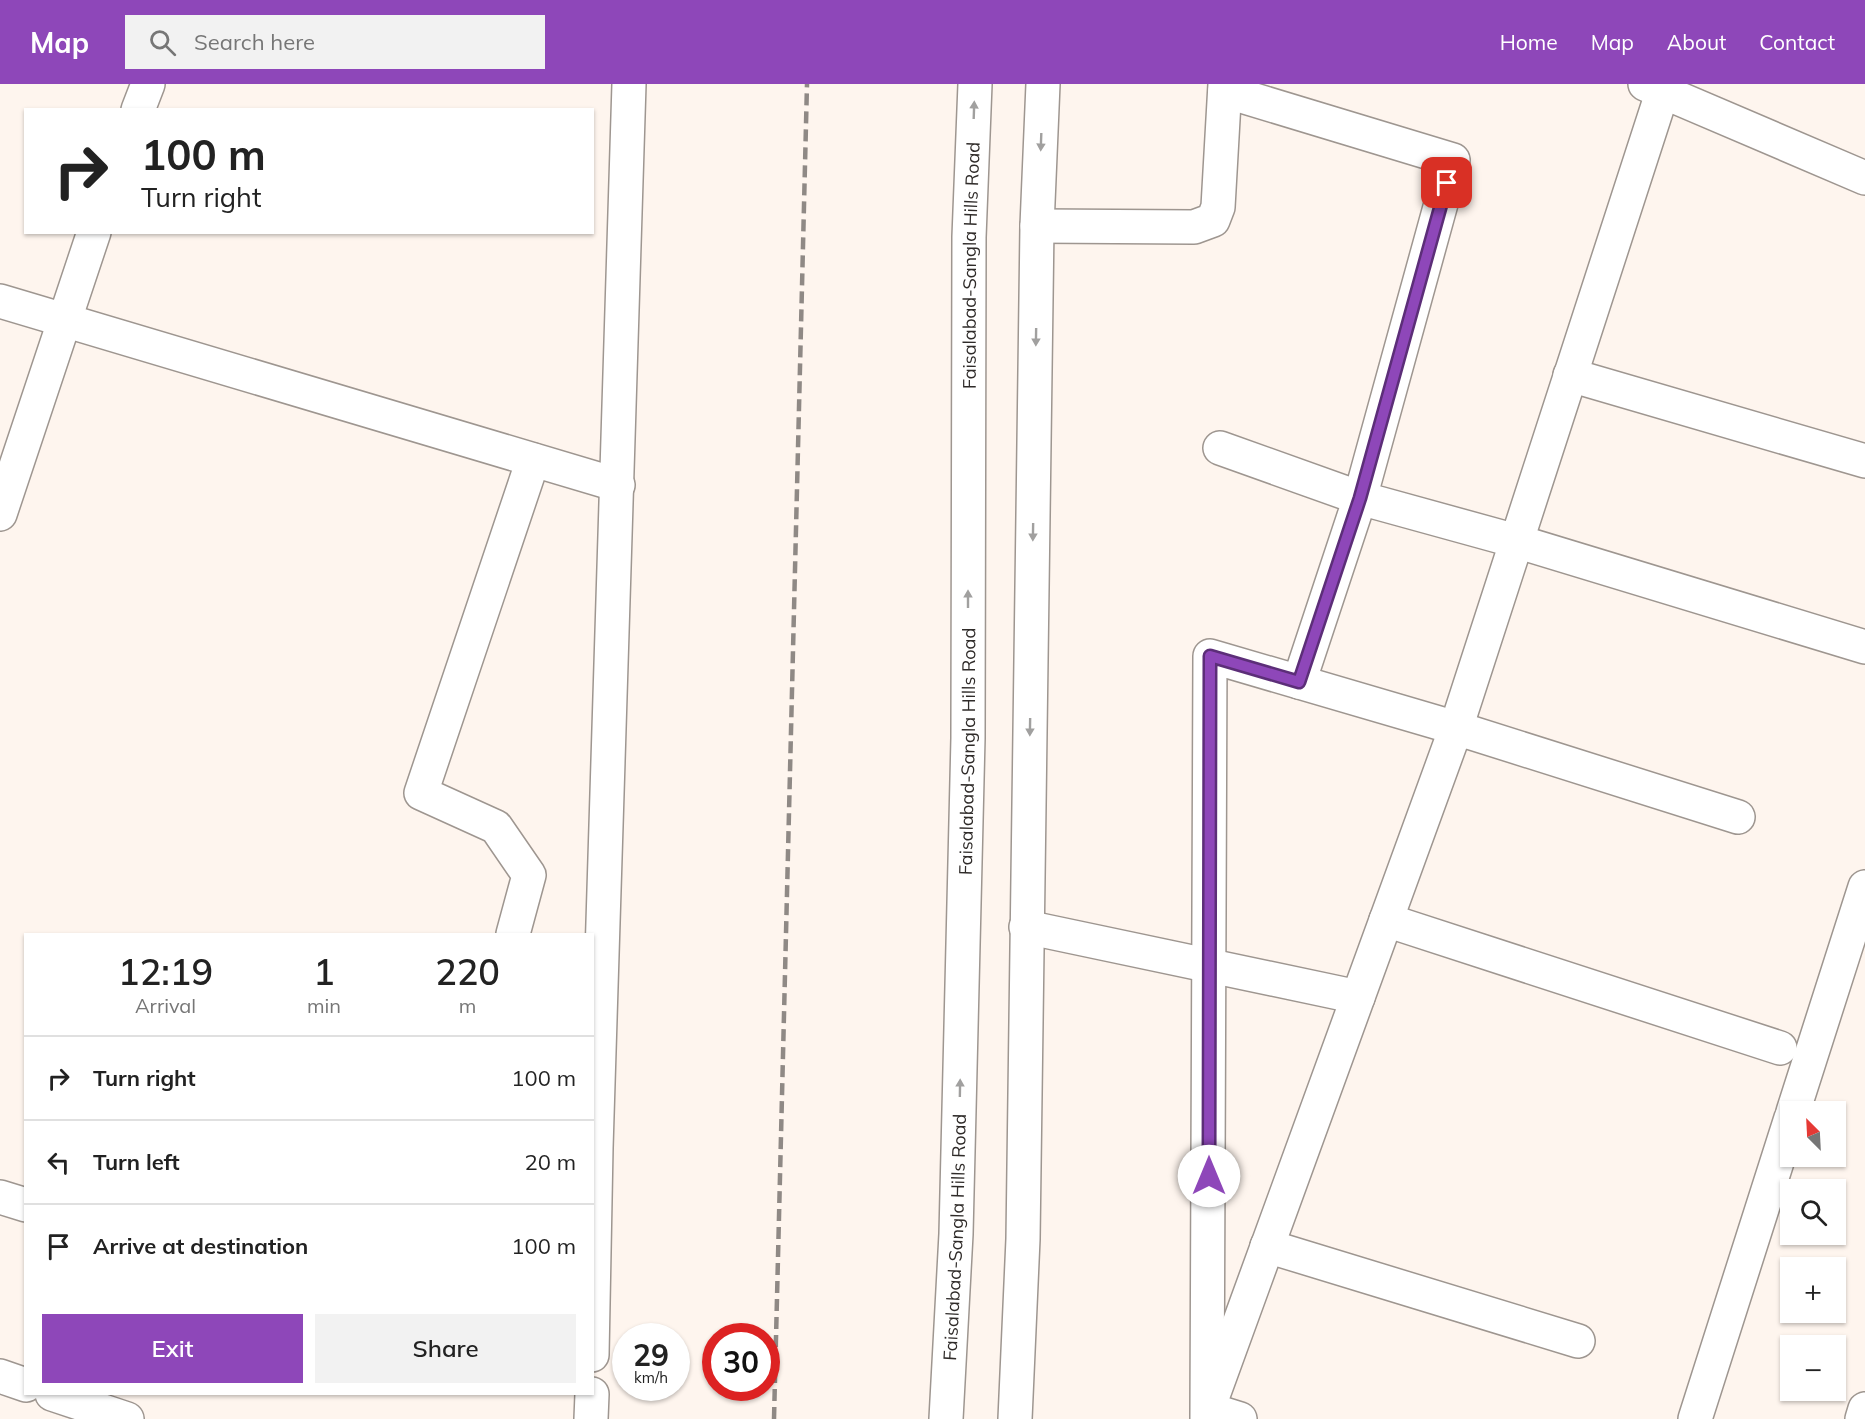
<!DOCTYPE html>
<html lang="en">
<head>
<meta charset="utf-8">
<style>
  body { margin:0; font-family:Mulish,sans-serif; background:#f2f2f2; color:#222; height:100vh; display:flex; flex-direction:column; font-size:22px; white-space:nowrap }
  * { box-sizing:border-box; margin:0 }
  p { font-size:20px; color:#767676 }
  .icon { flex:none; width:33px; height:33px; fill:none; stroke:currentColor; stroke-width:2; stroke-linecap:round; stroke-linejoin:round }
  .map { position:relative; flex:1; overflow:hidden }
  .details { position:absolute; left:24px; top:849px; width:570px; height:462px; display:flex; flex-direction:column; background:#fff; border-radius:0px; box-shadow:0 2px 4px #0004 }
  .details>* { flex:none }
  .top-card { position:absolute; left:24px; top:24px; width:570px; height:126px; border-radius:0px; box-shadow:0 2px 4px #0004; background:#fff; color:#222; overflow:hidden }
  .needle { width:39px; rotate:336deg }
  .buttons { position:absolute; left:1780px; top:1017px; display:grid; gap:12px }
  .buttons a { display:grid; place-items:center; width:66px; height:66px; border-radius:0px; background:#fff; box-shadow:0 2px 4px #0004; font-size:30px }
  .speed { position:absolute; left:612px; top:1239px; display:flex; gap:12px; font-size:30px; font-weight:700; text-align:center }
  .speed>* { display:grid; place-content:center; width:78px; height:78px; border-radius:50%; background:#fff; box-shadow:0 2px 4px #0004; line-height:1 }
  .speed small { font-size:15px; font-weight:400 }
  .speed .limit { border:9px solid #d22; background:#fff; color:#111 }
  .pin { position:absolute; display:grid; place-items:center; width:51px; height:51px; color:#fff; margin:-26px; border-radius:12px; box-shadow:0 3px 9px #0006 }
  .me { position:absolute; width:66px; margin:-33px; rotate:0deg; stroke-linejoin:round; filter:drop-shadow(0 0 4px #0008) }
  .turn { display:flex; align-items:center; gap:21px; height:126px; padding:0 18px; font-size:27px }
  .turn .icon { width:78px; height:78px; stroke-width:2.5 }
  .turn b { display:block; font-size:42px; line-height:51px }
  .eta { display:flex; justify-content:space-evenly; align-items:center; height:102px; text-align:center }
  .eta b { font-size:36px; font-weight:600; line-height:42px }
  .primary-button { display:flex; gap:12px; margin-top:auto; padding:12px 18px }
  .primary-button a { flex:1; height:69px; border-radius:0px; background:#8e47b9; color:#fff; font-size:24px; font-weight:600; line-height:69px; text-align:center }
  .primary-button a+a { background:#f2f2f2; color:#222 }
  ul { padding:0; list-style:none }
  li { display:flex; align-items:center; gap:18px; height:84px; padding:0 18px; border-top:2px solid #e0e0e0 }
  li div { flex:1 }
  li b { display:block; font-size:22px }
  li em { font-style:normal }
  header { display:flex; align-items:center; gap:36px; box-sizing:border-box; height:84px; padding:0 30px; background:#8e47b9; color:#fff }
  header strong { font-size:28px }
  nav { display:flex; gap:33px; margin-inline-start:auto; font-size:21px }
  .search { width:420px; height:54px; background:#f2f2f2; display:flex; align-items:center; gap:15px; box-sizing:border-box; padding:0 21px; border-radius:0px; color:#767676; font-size:22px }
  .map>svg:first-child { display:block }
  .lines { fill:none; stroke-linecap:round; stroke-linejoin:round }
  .minor-casing { stroke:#9e9690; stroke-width:36 }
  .major-casing { stroke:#9e9690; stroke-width:36 }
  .minor { stroke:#fff; stroke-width:33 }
  .major { stroke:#fff; stroke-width:33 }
  .rail { stroke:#8f8985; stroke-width:4.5; stroke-dasharray:12 6; stroke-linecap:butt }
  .oneway { fill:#a1a09f }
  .route-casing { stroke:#5c2e78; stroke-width:15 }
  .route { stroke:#8e47b9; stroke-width:10 }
  .labels { text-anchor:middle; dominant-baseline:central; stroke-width:5; stroke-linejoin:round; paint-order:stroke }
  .street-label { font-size:18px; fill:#2f2b29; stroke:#fef5ee }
</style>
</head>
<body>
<header>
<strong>Map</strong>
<div class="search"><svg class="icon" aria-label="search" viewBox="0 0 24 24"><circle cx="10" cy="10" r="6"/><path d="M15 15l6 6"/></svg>Search here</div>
<nav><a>Home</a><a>Map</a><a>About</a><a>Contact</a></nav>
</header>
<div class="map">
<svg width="1865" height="1335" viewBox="0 0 1865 1335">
  <rect width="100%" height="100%" fill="#fef5ee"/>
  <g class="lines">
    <defs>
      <g id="minor">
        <polyline points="1645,0 1865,94"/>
        <polyline points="1225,7 1453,76 1360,414 1516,457 1865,563"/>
        <polyline points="138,26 148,0"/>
        <polyline points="1037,142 1194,143 1213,136 1218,123 1225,0"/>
        <polyline points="0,217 618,401"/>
        <polyline points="1570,291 1865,377"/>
        <polyline points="1220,364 1360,414 1299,598"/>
        <polyline points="0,430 94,148"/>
        <polyline points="1386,836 1780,964"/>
        <polyline points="1026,843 1358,913"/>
        <polyline points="513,850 529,791 496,743 421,709 533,376"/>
        <polyline points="1793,1028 1865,803"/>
        <polyline points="0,1113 26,1121"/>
        <polyline points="1267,1162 1578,1257"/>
        <polyline points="592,1271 596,1064 629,0"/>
        <polyline points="0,1292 26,1301"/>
        <polyline points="52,1310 127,1335"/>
        <polyline points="591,1335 592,1310"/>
        <polyline points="1207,1335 1210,572 1456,644 1665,0"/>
        <polyline points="1240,1335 1208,1325 1456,644 1738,733"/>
        <polyline points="1695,1335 1791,1034"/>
        <polyline points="1862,1335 1865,1325"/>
      </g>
      <g id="major">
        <path id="s1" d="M 946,1335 L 956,1150 L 968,654 L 969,153 L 975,0"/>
        <polyline points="1015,1335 1023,1155 1037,142 1043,0"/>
      </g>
    </defs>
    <!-- minor casing -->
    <use href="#minor" class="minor-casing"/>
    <!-- major casing -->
    <use href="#major" class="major-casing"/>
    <!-- minor -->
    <use href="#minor" class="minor"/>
    <!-- major -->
    <use href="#major" class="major"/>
    <!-- rail -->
    <polyline class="rail" points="774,1335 807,0"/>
  </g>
  <!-- one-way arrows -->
  <defs><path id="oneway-solid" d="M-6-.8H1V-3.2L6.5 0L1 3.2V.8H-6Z" transform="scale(1.5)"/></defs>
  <g class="oneway">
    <use href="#oneway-solid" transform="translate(974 26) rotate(-88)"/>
    <use href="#oneway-solid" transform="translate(1041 58) rotate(92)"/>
    <use href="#oneway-solid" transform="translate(1036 253) rotate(91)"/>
    <use href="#oneway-solid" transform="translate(1033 448) rotate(91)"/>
    <use href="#oneway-solid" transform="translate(968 515) rotate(-90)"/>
    <use href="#oneway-solid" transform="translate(1030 643) rotate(91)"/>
    <use href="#oneway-solid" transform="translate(960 1004) rotate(-89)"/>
  </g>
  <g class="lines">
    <defs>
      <polyline id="route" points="1209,1092 1210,572 1299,598 1360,414 1447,99"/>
    </defs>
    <!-- route casing -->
    <use href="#route" class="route-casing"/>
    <!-- route -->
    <use href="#route" class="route"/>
  </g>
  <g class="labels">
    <!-- street labels -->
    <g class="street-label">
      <text stroke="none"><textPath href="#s1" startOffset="1154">Faisalabad-Sangla Hills Road</textPath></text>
      <text stroke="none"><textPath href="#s1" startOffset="668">Faisalabad-Sangla Hills Road</textPath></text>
      <text stroke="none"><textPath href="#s1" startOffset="182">Faisalabad-Sangla Hills Road</textPath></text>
    </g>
  </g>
</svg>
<div class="buttons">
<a><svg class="needle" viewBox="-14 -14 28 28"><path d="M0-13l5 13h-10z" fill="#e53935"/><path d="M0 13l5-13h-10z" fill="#767676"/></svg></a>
<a><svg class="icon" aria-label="search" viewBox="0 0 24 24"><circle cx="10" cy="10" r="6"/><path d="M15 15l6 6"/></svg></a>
<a>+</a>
<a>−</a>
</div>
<div class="speed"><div>29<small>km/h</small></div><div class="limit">30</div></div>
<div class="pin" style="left:1447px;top:99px;background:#d93025"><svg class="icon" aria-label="arrive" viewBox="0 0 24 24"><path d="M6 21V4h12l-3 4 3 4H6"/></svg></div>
<svg class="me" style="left:1209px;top:1092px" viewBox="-20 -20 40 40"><circle r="19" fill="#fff"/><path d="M0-13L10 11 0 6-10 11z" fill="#8e47b9"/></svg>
<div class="top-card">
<div class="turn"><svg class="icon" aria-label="right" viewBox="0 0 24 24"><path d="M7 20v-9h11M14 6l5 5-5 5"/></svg><div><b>100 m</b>Turn right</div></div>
</div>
<section class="details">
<div class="eta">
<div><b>12:19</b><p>Arrival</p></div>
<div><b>1</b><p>min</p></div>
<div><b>220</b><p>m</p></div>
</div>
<ul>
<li><svg class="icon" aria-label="right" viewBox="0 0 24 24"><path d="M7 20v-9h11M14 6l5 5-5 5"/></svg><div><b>Turn right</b></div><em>100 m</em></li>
<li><svg class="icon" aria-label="left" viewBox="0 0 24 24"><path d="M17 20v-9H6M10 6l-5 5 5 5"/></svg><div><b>Turn left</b></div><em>20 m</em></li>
<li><svg class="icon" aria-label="arrive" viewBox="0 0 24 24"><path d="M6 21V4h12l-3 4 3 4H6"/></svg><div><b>Arrive at destination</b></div><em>100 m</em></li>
</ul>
<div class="primary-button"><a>Exit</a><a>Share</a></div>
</section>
</div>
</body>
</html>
